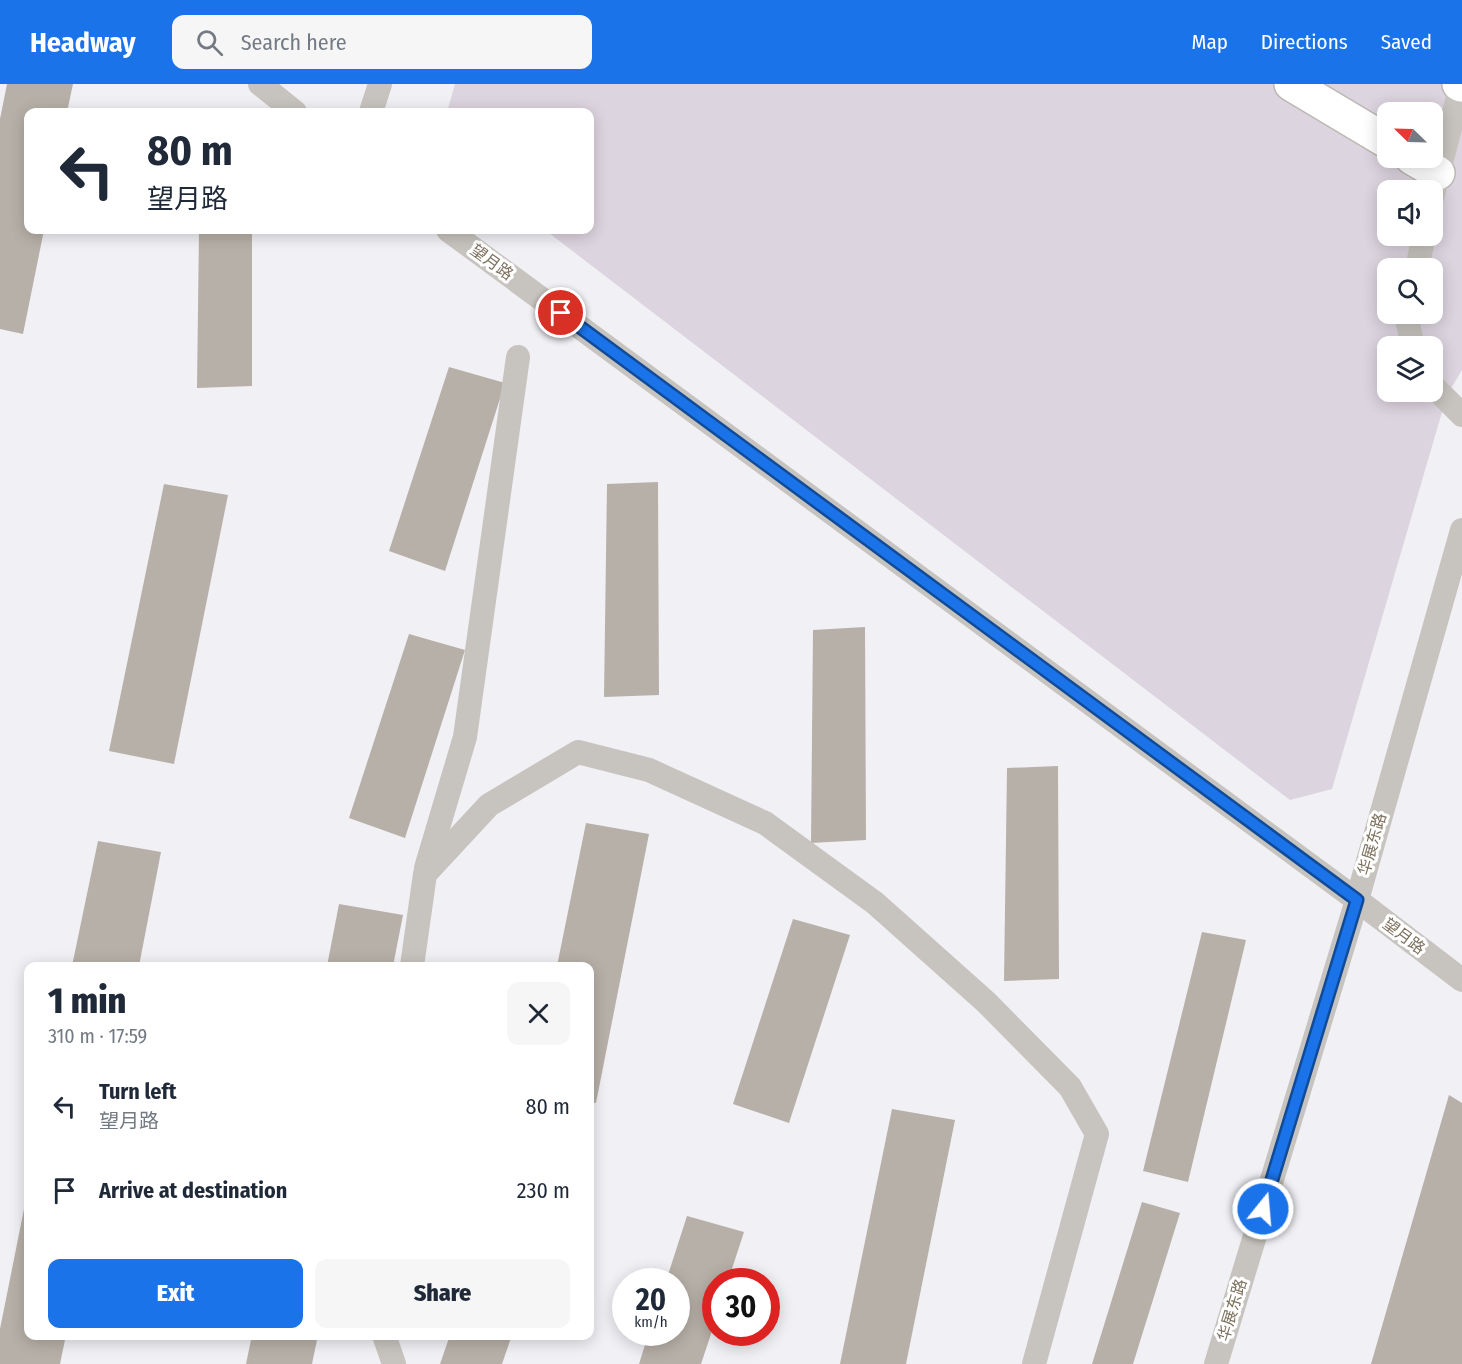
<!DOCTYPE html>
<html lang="en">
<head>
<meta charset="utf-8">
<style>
  body { margin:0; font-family:"Fira Sans Condensed","Noto Sans SC",sans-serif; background:#f6f6f7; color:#1f2937; height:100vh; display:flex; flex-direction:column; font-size:22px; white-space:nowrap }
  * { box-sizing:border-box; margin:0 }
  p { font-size:20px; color:#747a83 }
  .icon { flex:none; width:33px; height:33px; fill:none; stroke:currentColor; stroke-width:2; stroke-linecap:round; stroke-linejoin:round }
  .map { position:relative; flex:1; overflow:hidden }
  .details { position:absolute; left:24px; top:878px; width:570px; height:378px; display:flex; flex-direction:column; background:#fff; border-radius:12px; box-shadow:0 3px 15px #0003 }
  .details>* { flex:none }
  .guide { position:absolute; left:24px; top:24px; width:570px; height:126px; border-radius:12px; box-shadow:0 3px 15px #0003; background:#fff; color:#1f2937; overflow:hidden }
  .needle { width:39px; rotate:293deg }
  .fabs { position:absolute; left:1377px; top:18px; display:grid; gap:12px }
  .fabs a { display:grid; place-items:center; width:66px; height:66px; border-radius:12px; background:#fff; box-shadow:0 3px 15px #0003; font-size:30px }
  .speed { position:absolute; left:612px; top:1184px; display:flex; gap:12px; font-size:30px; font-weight:700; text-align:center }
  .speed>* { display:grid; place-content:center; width:78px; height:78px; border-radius:50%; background:#fff; box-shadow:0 3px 15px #0003; line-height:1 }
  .speed small { font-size:15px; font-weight:400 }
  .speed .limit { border:9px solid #d22; background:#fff; color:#111 }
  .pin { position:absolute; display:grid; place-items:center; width:51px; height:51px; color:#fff; margin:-26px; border:3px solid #fff; border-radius:50%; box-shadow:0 2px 6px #0007 }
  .me { position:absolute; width:66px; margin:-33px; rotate:17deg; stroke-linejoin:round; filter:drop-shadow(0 0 4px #0008) }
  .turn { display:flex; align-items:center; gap:21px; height:126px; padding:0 24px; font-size:27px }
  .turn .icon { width:78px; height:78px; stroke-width:2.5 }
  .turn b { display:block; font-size:42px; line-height:51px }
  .round { display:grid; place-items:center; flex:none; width:63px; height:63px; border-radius:12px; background:#f6f6f7 }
  .headline { display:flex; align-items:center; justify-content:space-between; height:102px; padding:0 24px }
  h1 { font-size:36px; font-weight:800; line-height:45px }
  .action { display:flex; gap:12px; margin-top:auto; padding:12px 24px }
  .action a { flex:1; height:69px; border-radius:12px; background:#1a73e8; color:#fff; font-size:24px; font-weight:800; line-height:69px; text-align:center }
  .action a+a { background:#f6f6f7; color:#1f2937 }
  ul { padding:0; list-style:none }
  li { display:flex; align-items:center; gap:18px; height:84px; padding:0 24px }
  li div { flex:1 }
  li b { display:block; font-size:22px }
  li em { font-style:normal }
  header { display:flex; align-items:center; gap:36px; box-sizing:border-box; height:84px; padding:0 30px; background:#1a73e8; color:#fff }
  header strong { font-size:28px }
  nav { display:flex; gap:33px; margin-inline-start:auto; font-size:21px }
  .search { width:420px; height:54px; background:#f6f6f7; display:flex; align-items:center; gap:15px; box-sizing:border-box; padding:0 21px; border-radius:12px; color:#747a83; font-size:22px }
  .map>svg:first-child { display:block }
  .green { fill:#dcd4df; fill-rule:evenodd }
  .building { fill:#b7b0a8 }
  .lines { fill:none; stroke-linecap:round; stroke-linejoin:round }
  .secondary-casing { stroke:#bcb8b2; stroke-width:36 }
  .minor { stroke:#c7c4bf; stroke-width:24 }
  .secondary { stroke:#fff; stroke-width:33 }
  .route-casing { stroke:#114b97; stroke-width:15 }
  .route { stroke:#1a73e8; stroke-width:10 }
  .labels { text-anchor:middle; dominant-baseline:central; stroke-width:6; stroke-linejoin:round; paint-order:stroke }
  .street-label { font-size:16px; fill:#7d715e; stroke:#fff }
</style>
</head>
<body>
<header>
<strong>Headway</strong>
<div class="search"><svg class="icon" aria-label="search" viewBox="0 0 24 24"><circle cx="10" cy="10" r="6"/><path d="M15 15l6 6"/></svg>Search here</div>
<nav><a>Map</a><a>Directions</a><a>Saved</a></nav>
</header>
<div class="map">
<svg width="1462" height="1280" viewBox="0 0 1462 1280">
  <rect width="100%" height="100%" fill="#f1f0f5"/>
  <!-- green -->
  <path class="green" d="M 455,0 L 1462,0 L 1462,286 L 1447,311 L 1332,705 L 1290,716 L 545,146 L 590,146 L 590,28 L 447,28 ZM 1388,28 L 1432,28 L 1432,74 L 1388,74 ZM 1388,106 L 1432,106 L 1432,152 L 1388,152 ZM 1388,184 L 1432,184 L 1432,230 L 1388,230 ZM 1388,262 L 1432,262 L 1432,308 L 1388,308 Z"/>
  <!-- building -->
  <g class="building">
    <polygon points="7,0 73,0 67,28 28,28 28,146 44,146 23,250 0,245 0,35"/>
    <polygon points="199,146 252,146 252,302 197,304"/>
    <polygon points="449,283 505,299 445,487 389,467"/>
    <polygon points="658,398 659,611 604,613 607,400"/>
    <polygon points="164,400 228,411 174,680 109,667"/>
    <polygon points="865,543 866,756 811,759 813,546"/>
    <polygon points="409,550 465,566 405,754 349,734"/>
    <polygon points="1058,682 1059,895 1004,897 1007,684"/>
    <polygon points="586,739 649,750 596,1019 590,1018 590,882 557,882"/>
    <polygon points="98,757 161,768 139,882 72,882"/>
    <polygon points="339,820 403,831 393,882 327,882"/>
    <polygon points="793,835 850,851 789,1039 733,1020"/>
    <polygon points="1202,848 1246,856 1188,1098 1143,1087"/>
    <polygon points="1449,1011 1462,1019 1462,1280 1371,1280"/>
    <polygon points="892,1025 955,1036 906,1280 840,1280"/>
    <polygon points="27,1110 28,1251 66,1251 60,1280 0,1280 0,1245"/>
    <polygon points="1142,1118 1180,1129 1133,1280 1092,1280"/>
    <polygon points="687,1132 744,1148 728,1197 716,1197 716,1235 701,1280 639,1280 649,1248 676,1248 676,1197 666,1197"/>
    <polygon points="252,1251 318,1251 312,1280 246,1280"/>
    <polygon points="450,1251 512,1251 502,1280 440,1280"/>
  </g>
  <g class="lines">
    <defs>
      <g id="secondary">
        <polyline points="1291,0 1388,58"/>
        <polyline points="1459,0 1461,1"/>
        <polyline points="1412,74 1438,89"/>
      </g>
    </defs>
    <!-- secondary casing -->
    <use href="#secondary" class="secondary-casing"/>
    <!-- minor -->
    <g class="minor">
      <polyline points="260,0 295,28"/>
      <polyline points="371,28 380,0"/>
      <polyline points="1432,114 1461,1"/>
      <polyline points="448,146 1357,816 1462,896"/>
      <polyline points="1417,184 1424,152"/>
      <polyline points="1410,230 1408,240 1413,262"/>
      <polyline points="1432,301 1462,331"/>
      <polyline points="426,784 465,653 518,273"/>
      <polyline points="412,882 425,790 489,721 578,668 649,686 765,739 875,819 986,918 1070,1003 1097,1050 1034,1280"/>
      <polyline points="384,1251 394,1280"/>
      <polyline points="1216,1280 1357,816 1462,446"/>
    </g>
    <!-- secondary -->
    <use href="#secondary" class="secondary"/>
  </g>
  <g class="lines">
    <defs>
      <polyline id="route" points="561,229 1357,816 1263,1125"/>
    </defs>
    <!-- route casing -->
    <use href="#route" class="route-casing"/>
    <!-- route -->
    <use href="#route" class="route"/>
  </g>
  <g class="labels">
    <!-- street labels -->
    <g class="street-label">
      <text transform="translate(492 178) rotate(36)">望月路</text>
      <text transform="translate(1372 760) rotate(-74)">华展东路</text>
      <text transform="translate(1404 852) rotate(37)">望月路</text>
      <text transform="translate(1232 1226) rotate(-73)">华展东路</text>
    </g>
  </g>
</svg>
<div class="fabs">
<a><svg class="needle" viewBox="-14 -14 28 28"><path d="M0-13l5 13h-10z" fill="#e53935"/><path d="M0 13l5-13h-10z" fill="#747a83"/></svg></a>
<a><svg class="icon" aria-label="sound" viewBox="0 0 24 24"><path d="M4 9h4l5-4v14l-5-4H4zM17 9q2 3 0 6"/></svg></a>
<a><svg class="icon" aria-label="search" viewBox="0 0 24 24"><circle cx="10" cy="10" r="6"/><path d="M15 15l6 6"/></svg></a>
<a><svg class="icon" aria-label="layers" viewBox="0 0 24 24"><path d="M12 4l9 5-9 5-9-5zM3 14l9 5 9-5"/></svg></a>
</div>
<div class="speed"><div>20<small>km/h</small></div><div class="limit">30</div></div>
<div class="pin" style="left:561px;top:229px;background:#d93025"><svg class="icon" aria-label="arrive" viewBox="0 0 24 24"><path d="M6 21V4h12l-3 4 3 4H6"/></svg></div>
<svg class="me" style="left:1263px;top:1125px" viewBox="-20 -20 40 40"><circle r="17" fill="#1a73e8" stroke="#fff" stroke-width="3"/><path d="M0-11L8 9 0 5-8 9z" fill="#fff"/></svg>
<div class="guide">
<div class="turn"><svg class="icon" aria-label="left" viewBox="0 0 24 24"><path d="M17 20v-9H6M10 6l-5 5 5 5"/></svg><div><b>80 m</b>望月路</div></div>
</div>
<section class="details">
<div class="headline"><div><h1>1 min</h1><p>310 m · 17:59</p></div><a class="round"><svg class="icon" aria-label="close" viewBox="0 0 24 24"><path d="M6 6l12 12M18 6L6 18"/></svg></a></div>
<ul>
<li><svg class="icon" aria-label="left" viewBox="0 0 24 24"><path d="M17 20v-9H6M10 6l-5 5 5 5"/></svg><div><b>Turn left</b><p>望月路</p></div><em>80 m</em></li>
<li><svg class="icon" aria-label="arrive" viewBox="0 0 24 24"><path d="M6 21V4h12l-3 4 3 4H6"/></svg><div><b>Arrive at destination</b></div><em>230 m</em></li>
</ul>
<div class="action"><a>Exit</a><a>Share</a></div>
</section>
</div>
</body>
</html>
